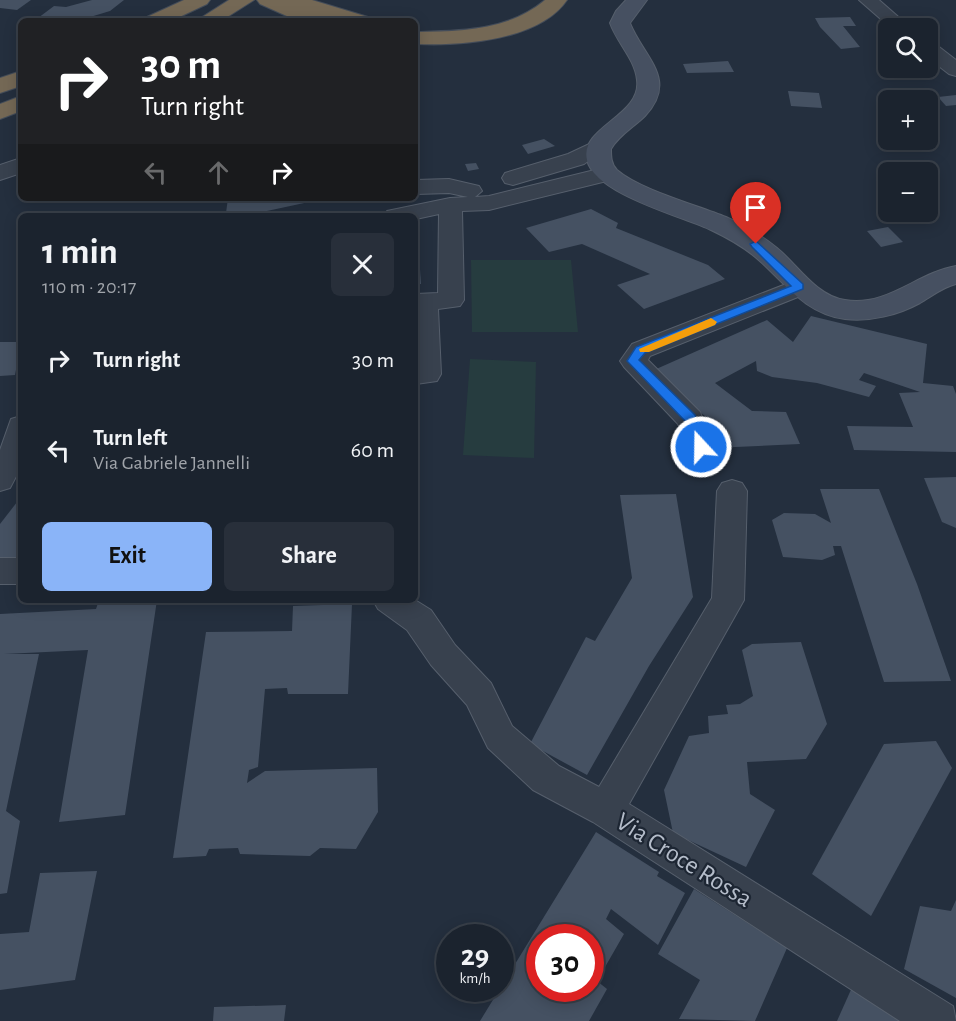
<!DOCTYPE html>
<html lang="en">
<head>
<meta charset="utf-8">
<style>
  body { margin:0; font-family:"Alegreya Sans",sans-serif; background:#282f3a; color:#f1f3f6; height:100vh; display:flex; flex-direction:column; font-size:22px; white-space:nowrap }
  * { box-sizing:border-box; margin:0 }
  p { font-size:20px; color:#a0a4aa }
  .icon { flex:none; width:33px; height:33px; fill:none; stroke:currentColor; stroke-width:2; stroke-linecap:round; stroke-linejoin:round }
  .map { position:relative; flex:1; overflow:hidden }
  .drawer { position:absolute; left:18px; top:213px; width:400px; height:390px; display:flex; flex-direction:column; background:#1b232e; border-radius:9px; box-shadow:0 3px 15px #0003,0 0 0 2px #39404a }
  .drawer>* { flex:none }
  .hud { position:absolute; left:18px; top:18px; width:400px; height:183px; border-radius:9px; box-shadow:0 3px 15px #0003,0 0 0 2px #39404a; background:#202124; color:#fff; overflow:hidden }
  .controls { position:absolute; left:878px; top:18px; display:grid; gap:12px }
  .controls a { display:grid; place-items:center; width:60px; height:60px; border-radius:9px; background:#1b232e; box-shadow:0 3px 15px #0003,0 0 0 2px #39404a; font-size:30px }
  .speed { position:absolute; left:436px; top:924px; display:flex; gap:12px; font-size:30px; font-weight:700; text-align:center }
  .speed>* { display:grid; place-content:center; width:78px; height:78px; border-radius:50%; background:#1b232e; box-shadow:0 3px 15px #0003,0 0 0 2px #39404a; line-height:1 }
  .speed small { font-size:15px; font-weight:400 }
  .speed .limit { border:9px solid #d22; background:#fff; color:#111 }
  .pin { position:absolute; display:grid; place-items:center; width:51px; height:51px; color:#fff; margin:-62px -26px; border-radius:50% 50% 50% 0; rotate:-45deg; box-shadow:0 0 6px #0007 }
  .pin .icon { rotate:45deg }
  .me { position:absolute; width:66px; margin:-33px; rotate:339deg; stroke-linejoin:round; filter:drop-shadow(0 0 4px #0008) }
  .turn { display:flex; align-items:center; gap:21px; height:126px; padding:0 24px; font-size:27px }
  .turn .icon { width:78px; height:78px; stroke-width:2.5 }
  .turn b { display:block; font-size:42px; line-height:51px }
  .lanes { display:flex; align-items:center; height:57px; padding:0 24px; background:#0003; justify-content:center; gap:30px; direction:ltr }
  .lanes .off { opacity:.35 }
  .round { display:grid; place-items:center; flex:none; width:63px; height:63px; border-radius:9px; background:#282f3a }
  .headline { display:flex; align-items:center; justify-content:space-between; height:102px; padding:0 24px }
  h1 { font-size:36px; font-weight:600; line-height:45px }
  .primary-button { display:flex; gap:12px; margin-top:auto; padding:12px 24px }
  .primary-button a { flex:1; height:69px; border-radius:9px; background:#8ab4f8; color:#111; font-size:24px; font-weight:600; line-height:69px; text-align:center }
  .primary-button a+a { background:#282f3a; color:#f1f3f6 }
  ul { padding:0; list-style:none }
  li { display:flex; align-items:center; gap:18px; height:90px; padding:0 24px }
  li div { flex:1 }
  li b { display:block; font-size:22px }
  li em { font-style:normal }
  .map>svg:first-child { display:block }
  .green { fill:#263c3f }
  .building { fill:#455162; fill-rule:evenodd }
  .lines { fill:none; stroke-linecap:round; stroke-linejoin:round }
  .minor-casing { stroke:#565f6c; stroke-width:2 }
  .secondary-casing { stroke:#565f6c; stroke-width:2 }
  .motorway-casing { stroke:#434c59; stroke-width:2 }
  .minor { fill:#38414e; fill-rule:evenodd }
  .secondary { fill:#465061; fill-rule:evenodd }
  .motorway { fill:#746855; fill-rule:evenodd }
  .route { fill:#1a73e8; stroke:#114b97; stroke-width:1.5 }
  .slow { fill:#f59e0b }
  .labels { text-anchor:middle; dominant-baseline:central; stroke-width:4.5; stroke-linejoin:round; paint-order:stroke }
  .near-street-label { font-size:26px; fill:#b4bcc9; stroke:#1d2633 }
</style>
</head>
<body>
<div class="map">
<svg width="956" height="1021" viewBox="0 0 956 1021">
  <rect width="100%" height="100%" fill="#242f3e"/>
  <!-- green -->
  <g class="green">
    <polygon points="471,260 571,260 578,332 472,332"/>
    <polygon points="470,359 536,362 534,458 463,455"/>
  </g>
  <!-- building -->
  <g class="building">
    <polygon points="0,0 31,0 17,10 0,8"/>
    <polygon points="92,0 124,0 110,11 77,21 34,21 54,6 66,7"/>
    <polygon points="850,17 856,26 843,26 860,47 841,49 820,27 815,18"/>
    <polygon points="728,61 734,72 687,73 683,64"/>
    <polygon points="788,91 819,93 822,108 791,106"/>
    <polygon points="956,95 956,105 946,106 938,97"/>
    <polygon points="544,139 555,146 528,154 522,145"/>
    <polygon points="476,163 479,169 468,171 465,164"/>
    <polygon points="228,198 322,198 323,199 244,216 242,212 226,213"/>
    <polygon points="591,209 618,223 616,228 708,265 725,279 644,309 617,285 650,274 582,244 549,252 526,228"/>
    <polygon points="888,227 903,242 881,247 867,231"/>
    <polygon points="416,239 418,239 421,284 416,284"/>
    <polygon points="811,316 927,344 923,383 953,386 956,394 956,452 854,450 847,426 913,427 899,393 920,392 864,373 859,380 876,386 869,397 817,383 772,377 757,371 756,361 715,383 752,411 786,412 800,444 713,448 708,419 654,370 767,320 793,342"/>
    <polygon points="0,342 21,342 15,375 0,376"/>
    <polygon points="956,477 956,528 942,522 924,478"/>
    <polygon points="820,489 879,489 917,584 951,681 884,682 841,546 833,546 835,555 822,560 783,557 772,520 784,513 815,514 831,523"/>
    <polygon points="676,494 693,597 649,666 587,775 530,744 586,637 595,641 632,578 620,495"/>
    <polygon points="21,497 21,566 0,564 0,524"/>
    <polygon points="99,600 157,600 125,815 59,822 88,650 4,654 39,654 6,811 20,821 7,893 0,894 0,614 96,609"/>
    <polygon points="352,604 348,694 288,694 287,688 265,689 258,767 249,770 247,783 265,771 377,768 378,812 356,849 320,848 310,856 240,854 238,848 209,849 206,856 173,858 206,632 292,631 293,606"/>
    <polygon points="801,642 827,724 806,759 747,762 750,794 775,810 746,867 673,833 664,790 689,736 709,733 708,716 728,714 726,705 740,704 753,696 742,650 752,644"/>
    <polygon points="936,741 952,768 871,916 812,874 884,744"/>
    <path d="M 596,832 L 659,872 L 657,876 L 685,893 L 658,945 L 611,909 L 606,919 L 624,934 L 597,981 L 607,989 L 589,1021 L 480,1021 ZM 540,938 L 591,938 L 591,988 L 540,988 Z"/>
    <polygon points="97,871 75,980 0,990 0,934 29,932 40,873"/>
    <polygon points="694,889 787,948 755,1021 679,1019 700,980 658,954"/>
    <polygon points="956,900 956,998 904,969 920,906 951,911"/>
    <polygon points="854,983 912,1021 837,1021"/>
    <polygon points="286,1005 284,1021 213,1021 214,1007"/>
  </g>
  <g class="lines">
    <defs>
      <g id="minor">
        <polygon points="859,0 879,0 911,28 891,28"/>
        <polygon points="927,41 934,43 956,60 956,76 949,74 927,57"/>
        <polygon points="600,139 608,140 611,145 584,164 513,185 505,183 502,178 505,173 568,154"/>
        <polygon points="21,158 21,173 0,180 0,165"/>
        <polygon points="607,167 615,169 618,174 615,179 489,210 462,211 464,300 460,306 438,309 441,374 437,381 416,384 416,294 438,293 439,214 416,219 416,216 383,216 387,211 450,198 468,197 449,193 416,194 416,180 449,179 479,186 482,191 475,197 489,196"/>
        <polygon points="799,279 808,281 811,287 808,293 650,356 648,360 700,412 715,447 711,454 701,458 691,454 678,424 624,367 620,361 632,344"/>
        <polygon points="21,416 21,467 10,488 0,491 0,450 11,419"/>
        <polygon points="732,480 742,483 747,491 744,600 629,804 953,1006 956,1021 900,1021 593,822 533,790 488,748 467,705 431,665 407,630 378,609 373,600 415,600 431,610 455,645 491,683 512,726 559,766 599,787 712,598 717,491 722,483"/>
        <rect x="0" y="558" width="21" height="26"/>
      </g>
      <path id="secondary" d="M 626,0 L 647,0 L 630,23 C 644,58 679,79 645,116 C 634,127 619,135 611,149 C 611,156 611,164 617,170 C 640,190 697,205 726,217 C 744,225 761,235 777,248 C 797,264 816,296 845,300 C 888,307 916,273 956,266 L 956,284 C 943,287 932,296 920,303 C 898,315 870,322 845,319 C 807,314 787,286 761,262 C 746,248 728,238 711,230 C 681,216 595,194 587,160 C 579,127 642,116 637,80 C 635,59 617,43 610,23 L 616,11 Z"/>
      <g id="motorway">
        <polygon points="184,0 210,0 207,4 171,21 144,21 147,17"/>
        <polygon points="229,0 254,0 221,21 196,21"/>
        <polygon points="257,0 312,0 368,17 371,21 337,21 321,17 323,21 298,21 260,4"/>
        <path d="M 545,0 L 567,0 C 539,41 460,46 416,44 L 416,32 C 461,31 508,31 545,0 Z"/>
        <polygon points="21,71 21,86 0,93 0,78"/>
        <polygon points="21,96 21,111 0,119 0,104"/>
      </g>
    </defs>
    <!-- minor casing -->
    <use href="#minor" class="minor-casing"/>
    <!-- secondary casing -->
    <use href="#secondary" class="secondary-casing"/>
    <!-- motorway casing -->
    <use href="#motorway" class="motorway-casing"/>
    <!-- minor -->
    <use href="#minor" class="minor"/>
    <!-- secondary -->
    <use href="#secondary" class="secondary"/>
    <!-- motorway -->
    <use href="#motorway" class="motorway"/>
  </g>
  <!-- route -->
  <polygon class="route" points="756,241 803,284 803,289 645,353 639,360 695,415 708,447 701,452 695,447 685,421 627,361 636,347 791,286 752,247 750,244"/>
  <!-- slow -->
  <polygon class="slow" points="711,318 717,322 715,325 649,352 640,352 639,349"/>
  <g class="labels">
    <!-- near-street labels -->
    <g class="near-street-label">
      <text transform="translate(684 860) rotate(32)">Via Croce Rossa</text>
    </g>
  </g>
</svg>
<div class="controls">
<a><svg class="icon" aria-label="search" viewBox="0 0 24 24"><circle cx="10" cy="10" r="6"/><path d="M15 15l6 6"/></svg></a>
<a>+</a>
<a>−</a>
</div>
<div class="speed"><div>29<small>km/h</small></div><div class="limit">30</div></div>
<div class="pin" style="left:756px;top:244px;background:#d93025"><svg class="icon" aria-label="arrive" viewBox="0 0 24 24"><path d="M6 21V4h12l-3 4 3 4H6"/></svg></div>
<svg class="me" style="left:701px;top:447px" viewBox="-20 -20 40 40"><circle r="17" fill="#1a73e8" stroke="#fff" stroke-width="3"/><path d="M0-11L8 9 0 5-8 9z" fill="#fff"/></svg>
<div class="hud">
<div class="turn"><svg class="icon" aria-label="right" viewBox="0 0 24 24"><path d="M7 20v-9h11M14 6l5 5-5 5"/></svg><div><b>30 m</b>Turn right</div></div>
<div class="lanes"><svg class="icon off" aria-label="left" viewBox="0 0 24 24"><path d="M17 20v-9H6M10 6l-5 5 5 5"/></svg><svg class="icon off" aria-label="ahead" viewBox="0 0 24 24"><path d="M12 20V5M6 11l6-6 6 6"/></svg><svg class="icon" aria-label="right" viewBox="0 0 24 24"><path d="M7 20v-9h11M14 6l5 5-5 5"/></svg></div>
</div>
<section class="drawer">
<div class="headline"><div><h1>1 min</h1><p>110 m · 20:17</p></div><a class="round"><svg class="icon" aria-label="close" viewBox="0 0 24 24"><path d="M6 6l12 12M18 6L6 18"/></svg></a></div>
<ul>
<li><svg class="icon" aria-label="right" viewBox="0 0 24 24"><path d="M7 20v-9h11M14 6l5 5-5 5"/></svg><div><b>Turn right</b></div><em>30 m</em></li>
<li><svg class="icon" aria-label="left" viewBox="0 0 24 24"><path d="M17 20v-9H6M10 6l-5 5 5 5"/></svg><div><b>Turn left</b><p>Via Gabriele Jannelli</p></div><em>60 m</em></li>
</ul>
<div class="primary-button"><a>Exit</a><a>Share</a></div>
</section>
</div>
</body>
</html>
